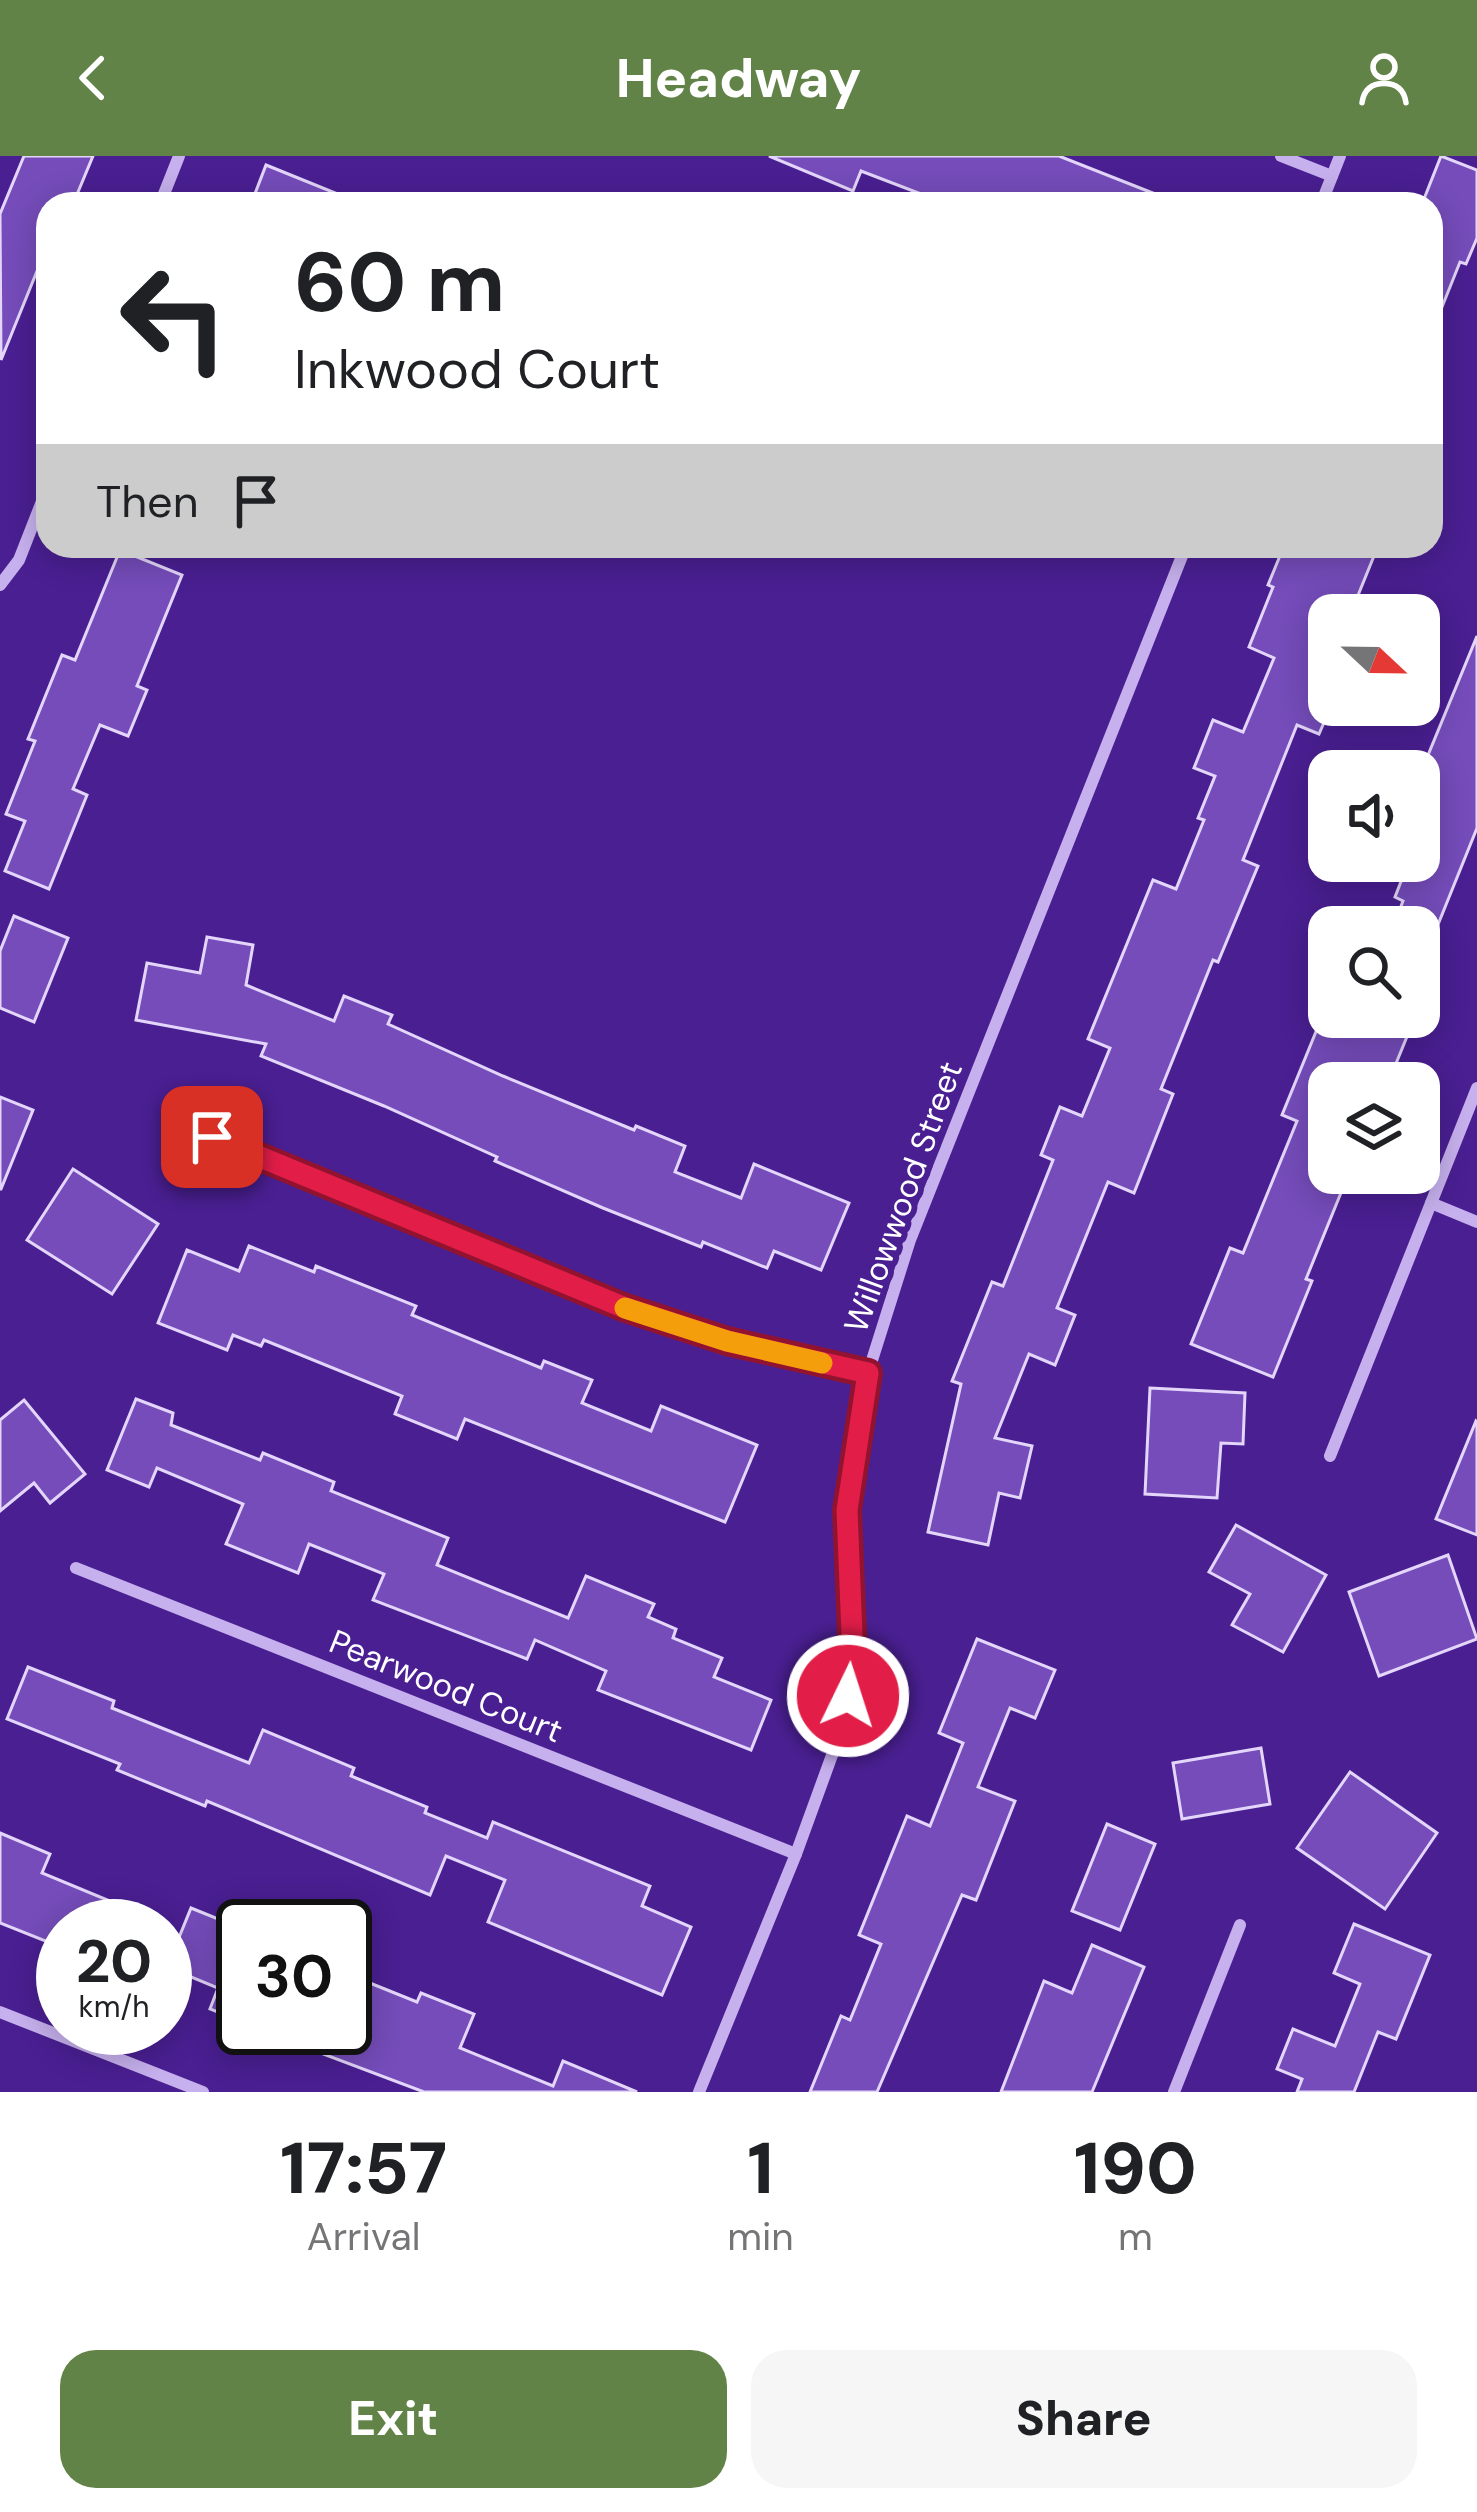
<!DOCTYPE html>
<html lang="en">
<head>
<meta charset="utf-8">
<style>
  body { margin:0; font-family:"DM Sans",sans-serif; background:#f6f6f6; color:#202124; height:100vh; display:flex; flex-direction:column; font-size:45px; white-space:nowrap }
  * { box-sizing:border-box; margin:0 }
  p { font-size:39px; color:#757577 }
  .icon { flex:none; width:66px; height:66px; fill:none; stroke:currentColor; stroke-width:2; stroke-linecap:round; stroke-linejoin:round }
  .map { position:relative; height:1936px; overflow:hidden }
  .panel { display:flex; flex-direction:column; background:#fff; flex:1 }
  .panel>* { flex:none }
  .hud { position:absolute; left:36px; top:36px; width:1407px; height:366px; border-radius:36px; box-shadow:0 6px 30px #0003; background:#fff; color:#202124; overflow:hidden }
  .needle { width:78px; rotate:112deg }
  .controls { position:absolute; left:1308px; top:438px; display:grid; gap:24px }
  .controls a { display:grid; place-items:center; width:132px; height:132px; border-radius:24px; background:#fff; box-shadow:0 6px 30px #0003; font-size:60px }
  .speed { position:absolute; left:36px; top:1743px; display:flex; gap:24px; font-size:60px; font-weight:700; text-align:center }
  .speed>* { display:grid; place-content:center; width:156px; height:156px; border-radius:50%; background:#fff; box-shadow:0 6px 30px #0003; line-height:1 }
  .speed small { font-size:30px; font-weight:400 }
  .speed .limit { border:6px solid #111; border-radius:18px; background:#fff; color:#111 }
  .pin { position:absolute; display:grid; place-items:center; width:102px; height:102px; color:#fff; margin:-51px; border-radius:24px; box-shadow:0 6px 18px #0006 }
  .me { position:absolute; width:132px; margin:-66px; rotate:4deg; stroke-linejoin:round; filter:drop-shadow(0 0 9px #0008) }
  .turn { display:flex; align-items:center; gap:42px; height:252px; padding:0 60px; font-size:54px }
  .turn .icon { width:156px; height:156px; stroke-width:2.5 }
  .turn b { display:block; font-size:84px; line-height:102px }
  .then { display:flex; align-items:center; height:114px; padding:0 60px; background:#0003; gap:24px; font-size:45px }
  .eta { display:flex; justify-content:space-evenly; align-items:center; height:204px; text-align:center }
  .eta b { font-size:72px; font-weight:800; line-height:84px }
  .button { display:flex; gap:24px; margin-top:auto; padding:24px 60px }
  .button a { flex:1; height:138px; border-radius:36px; background:#628347; color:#fff; font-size:48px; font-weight:800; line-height:138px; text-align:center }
  .button a+a { background:#f6f6f6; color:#202124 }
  header { display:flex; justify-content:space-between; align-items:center; height:156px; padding:0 60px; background:#628347; color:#fff; font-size:54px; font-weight:800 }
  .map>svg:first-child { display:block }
  .building { fill:#754cba; stroke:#e3d6fa; stroke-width:3 }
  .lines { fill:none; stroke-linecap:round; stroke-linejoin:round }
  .street { stroke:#c6b0ed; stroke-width:12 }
  .route-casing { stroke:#92132f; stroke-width:30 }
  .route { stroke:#e11d48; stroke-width:21 }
  .slow { stroke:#f59e0b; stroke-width:21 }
  .labels { text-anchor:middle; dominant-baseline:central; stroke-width:12; stroke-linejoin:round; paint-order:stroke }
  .street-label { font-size:33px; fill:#fff; stroke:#4a1f92 }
</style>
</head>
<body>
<header><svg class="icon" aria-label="back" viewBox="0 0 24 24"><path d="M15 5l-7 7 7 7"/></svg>Headway<svg class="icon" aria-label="person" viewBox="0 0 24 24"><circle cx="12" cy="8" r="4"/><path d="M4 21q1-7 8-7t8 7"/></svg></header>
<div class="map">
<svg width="1477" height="1936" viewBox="0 0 1477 1936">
  <rect width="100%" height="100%" fill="#4a1f92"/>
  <!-- building -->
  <g class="building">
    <polygon points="24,0 93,0 73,48 48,48 48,88 1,204 0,58"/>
    <polygon points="769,0 1059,0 1173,45 947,48 861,15 853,35"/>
    <polygon points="1441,0 1477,14 1477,82 1466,108 1460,106 1432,176 1431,48 1422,48"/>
    <polygon points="266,9 360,47 360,48 251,48"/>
    <polygon points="1284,390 1378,390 1350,459 1329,459 1329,555 1319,578 1297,569 1243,704 1258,710 1218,806 1213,804 1161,933 1173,938 1134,1037 1108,1026 1057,1152 1075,1159 1055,1209 1029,1198 995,1282 1032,1290 1020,1342 999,1337 988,1389 928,1376 961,1228 952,1225 992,1126 1003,1130 1053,1004 1041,999 1060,951 1082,960 1110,892 1088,883 1153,724 1176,733 1204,664 1198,662 1215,620 1194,612 1213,564 1243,576 1274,502 1249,491 1273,431 1268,429"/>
    <polygon points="120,394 182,419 137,530 147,534 128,580 100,569 73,633 87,639 49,733 5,715 25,665 6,658 35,585 28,583 62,499 75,504"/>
    <polygon points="1477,480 1477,672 1437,771 1393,771 1403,745 1395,741 1409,705 1419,705 1419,621"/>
    <polygon points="14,760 68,782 34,866 0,852 0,795"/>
    <polygon points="207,781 253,789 246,829 334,865 344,840 392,859 388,868 503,920 634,974 636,970 685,990 675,1016 741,1042 754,1008 849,1047 821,1114 774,1095 767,1112 703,1086 701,1091 603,1052 495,1005 497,1001 384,950 261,900 266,888 136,864 147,807 200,817"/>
    <polygon points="1322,861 1415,861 1388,927 1329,927 1329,1017 1349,1017 1306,1123 1312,1125 1273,1221 1191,1188 1230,1092 1243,1097 1297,965 1282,959"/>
    <polygon points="0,941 33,954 1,1033 0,1033"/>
    <polygon points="73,1013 158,1068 112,1138 27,1084"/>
    <polygon points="249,1090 314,1116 316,1110 416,1150 412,1159 541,1212 544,1205 592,1224 582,1247 651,1275 661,1250 757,1289 725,1366 465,1263 457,1283 395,1258 402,1240 264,1184 261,1190 233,1179 227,1194 158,1167 187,1094 239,1115"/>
    <polygon points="1150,1232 1245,1237 1243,1288 1221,1287 1217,1342 1145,1338"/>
    <polygon points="136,1243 173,1257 171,1269 260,1304 263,1297 334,1326 331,1335 448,1382 437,1409 568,1462 586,1420 654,1448 648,1461 676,1473 673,1482 722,1502 714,1521 771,1544 751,1594 598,1534 606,1515 535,1484 527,1503 373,1444 384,1418 309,1388 298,1417 226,1388 243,1348 157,1312 149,1331 107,1314"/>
    <polygon points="24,1244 85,1318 50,1347 34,1327 0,1355 0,1264"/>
    <polygon points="1476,1265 1477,1266 1477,1379 1436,1363"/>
    <polygon points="1236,1369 1326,1419 1283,1496 1232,1469 1250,1438 1209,1416"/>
    <polygon points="1448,1399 1477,1483 1379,1520 1349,1436"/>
    <polygon points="977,1483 1055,1514 1035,1562 1010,1552 978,1631 1015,1645 976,1744 962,1739 877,1936 810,1936 841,1860 850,1864 881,1788 859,1779 907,1660 930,1670 963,1587 939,1577"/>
    <polygon points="28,1511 114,1545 112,1552 249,1607 263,1574 354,1612 351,1620 427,1651 425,1657 487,1682 493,1666 650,1730 642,1750 691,1771 662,1839 488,1766 505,1724 446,1700 430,1739 207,1645 205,1650 117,1614 120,1608 7,1563"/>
    <polygon points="1261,1592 1270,1648 1182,1663 1173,1607"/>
    <polygon points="1350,1616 1437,1677 1385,1753 1297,1692"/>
    <polygon points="1107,1668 1155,1688 1120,1774 1072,1755"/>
    <polygon points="0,1677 50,1698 42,1717 170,1770 63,1770 63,1792 0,1767"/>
    <polygon points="191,1752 243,1773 243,1866 210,1853 218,1832 167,1811"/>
    <polygon points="1354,1768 1430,1799 1396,1883 1378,1876 1354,1936 1297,1936 1302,1923 1277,1913 1293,1873 1335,1890 1360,1828 1334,1817"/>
    <polygon points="1092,1789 1144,1811 1092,1936 1001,1936 1044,1825 1072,1837"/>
    <polygon points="345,1817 417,1846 421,1837 474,1858 460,1892 553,1930 563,1905 637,1936 424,1936 257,1873 345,1872"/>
  </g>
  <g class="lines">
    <!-- street -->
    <g class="street">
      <polyline points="1281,0 1332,20"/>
      <polyline points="160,48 179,0"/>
      <polyline points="1321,48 1340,0"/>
      <polyline points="0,429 19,404 48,330"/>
      <polyline points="212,981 623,1151 727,1185 868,1217"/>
      <polyline points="1431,1047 1477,1066"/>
      <polyline points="1330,1300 1477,932"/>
      <polyline points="76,1412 796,1698"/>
      <polyline points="0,1856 203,1936"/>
      <polyline points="699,1936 796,1698 835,1591 848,1541 852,1478 847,1355 868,1217 910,1084 1186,390"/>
      <polyline points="1174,1936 1240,1769"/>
    </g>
  </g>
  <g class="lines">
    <defs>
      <polyline id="route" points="212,981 623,1151 727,1185 868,1217 847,1354 852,1478 848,1540"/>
    </defs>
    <!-- route casing -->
    <use href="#route" class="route-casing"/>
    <!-- route -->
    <use href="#route" class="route"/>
    <!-- slow -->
    <polyline class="slow" points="625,1152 727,1185 822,1207"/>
  </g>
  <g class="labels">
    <!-- street labels -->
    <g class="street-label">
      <text transform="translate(903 1041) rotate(-70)">Willowwood Street</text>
      <text transform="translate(446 1530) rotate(22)">Pearwood Court</text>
    </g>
  </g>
</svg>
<div class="controls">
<a><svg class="needle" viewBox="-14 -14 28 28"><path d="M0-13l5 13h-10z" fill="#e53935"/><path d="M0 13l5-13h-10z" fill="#757577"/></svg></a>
<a><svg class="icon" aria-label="sound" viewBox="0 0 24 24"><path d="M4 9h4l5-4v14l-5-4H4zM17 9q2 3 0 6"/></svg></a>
<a><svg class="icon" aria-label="search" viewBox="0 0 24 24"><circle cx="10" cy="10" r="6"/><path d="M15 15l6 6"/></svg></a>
<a><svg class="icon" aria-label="layers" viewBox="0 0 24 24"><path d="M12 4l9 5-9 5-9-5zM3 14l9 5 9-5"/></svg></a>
</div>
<div class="speed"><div>20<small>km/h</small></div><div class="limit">30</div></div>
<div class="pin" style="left:212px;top:981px;background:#d93025"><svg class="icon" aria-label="arrive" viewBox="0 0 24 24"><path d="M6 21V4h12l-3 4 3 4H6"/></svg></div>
<svg class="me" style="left:848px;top:1540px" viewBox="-20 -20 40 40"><circle r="17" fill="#e11d48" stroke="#fff" stroke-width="3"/><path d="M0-11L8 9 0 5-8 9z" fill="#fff"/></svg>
<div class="hud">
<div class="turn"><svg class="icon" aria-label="left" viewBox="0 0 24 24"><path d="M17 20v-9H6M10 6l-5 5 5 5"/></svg><div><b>60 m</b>Inkwood Court</div></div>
<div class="then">Then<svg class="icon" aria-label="arrive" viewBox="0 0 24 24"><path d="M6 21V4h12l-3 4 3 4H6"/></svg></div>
</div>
</div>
<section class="panel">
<div class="eta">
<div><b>17:57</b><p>Arrival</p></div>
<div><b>1</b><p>min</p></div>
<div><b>190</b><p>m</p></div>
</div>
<div class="button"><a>Exit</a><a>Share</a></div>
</section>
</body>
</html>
